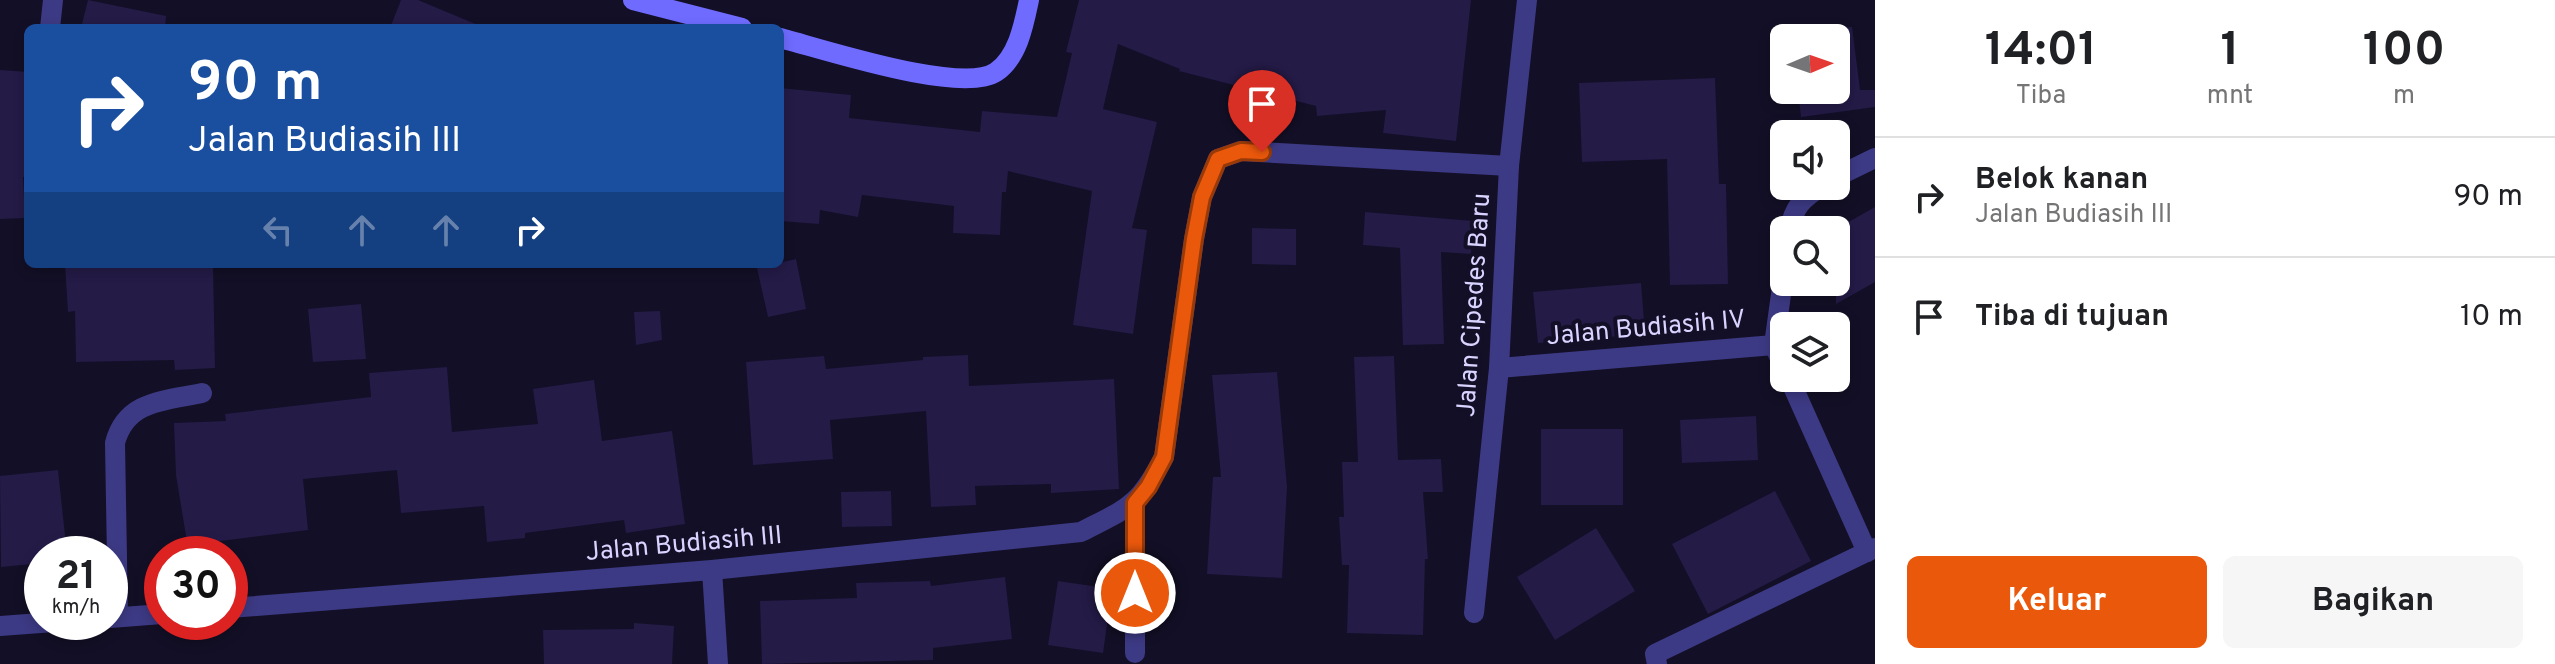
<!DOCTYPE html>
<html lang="id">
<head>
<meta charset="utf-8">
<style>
  body { margin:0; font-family:Overpass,sans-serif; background:#f6f6f6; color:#202124; height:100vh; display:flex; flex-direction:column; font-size:30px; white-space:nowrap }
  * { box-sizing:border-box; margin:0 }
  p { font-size:26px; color:#757577 }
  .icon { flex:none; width:44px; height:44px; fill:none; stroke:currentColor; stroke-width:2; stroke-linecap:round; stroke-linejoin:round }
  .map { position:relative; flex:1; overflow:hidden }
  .drawer { display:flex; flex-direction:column; background:#fff; width:680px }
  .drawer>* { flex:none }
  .banner { position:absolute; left:24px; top:24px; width:760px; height:244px; border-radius:12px; box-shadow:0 4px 12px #0003; background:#1a4fa0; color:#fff; overflow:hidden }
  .needle { width:52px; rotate:88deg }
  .fabs { position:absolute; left:1770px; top:24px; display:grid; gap:16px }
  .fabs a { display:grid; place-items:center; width:80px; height:80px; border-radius:12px; background:#fff; box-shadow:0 4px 12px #0003; font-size:40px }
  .speed { position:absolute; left:24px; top:536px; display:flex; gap:16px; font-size:40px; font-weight:700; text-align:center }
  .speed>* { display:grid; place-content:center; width:104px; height:104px; border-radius:50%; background:#fff; box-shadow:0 4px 12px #0003; line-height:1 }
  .speed small { font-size:20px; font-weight:400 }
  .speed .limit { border:12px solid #d22; background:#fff; color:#111 }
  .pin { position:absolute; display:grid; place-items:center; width:68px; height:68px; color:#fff; margin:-82px -34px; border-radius:50% 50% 50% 0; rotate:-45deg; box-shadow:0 0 8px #0007 }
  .pin .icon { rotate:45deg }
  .me { position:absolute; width:88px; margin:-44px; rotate:0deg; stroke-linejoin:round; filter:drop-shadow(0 0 6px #0008) }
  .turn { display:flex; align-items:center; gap:28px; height:168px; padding:0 32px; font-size:36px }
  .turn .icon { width:104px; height:104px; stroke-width:2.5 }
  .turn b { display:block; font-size:56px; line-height:68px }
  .lanes { display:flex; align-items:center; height:76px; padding:0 32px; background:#0003; justify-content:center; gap:40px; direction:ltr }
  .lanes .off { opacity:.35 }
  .eta { display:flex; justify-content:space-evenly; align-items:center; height:136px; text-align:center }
  .eta b { font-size:48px; font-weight:700; line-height:56px }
  .button { display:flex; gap:16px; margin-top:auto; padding:16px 32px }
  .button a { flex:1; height:92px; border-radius:12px; background:#ea580c; color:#fff; font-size:32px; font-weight:700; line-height:92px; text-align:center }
  .button a+a { background:#f6f6f6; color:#202124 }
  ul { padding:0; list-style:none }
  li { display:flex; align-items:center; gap:24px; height:120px; padding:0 32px; border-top:2px solid #e0e0e0 }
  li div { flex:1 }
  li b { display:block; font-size:30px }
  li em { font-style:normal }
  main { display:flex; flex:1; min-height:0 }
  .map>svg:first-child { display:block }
  .building { fill:#241b47 }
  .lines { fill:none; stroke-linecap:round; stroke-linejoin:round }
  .street { stroke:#3d3a85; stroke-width:20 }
  .secondary { stroke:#6f6bff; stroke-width:20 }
  .route-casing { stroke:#983908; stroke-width:20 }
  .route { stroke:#ea580c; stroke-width:14 }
  .labels { text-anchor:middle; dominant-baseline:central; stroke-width:8; stroke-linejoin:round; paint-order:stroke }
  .street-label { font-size:26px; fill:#d9d4ff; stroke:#130f26 }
</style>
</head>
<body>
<main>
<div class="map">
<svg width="1875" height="664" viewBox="0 0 1875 664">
  <rect width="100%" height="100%" fill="#130f26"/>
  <!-- building -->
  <g class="building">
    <polygon points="88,0 166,16 165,28 81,28"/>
    <polygon points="401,0 418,0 485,28 390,28"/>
    <polygon points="1079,0 1471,0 1456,141 1383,133 1386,110 1317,116 1316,106 1179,71 1180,69 1118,44 1103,109 1157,122 1132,228 1147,230 1133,334 1073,325 1092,191 1008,171 1006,192 1002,192 1000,235 953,233 954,206 862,195 858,217 820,210 819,224 780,221 780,88 851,95 849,118 980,132 982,111 1057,117 1072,53 1066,52"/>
    <polygon points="1852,27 1860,90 1875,90 1875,107 1801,117 1798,90 1836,90 1836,28"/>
    <polygon points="0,70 28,72 28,176 23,177 25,218 0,219"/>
    <polygon points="1715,78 1719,184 1726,184 1728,284 1670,285 1667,159 1582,162 1579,83"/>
    <polygon points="1875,207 1875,282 1836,304 1836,229"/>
    <polygon points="1365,212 1473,221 1471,254 1441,252 1444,344 1403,345 1400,248 1363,245"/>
    <polygon points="1252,228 1296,229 1296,265 1252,264"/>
    <polygon points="796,259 806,309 768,317 757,268"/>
    <polygon points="65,264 213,264 215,368 175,370 174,360 76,362 75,311 68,312"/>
    <polygon points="1641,283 1645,334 1538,343 1533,292"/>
    <polygon points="361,304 366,359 313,362 308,309"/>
    <polygon points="660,311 662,340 636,345 634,312"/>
    <polygon points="968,355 969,386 1114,379 1119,489 1051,493 1051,484 975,486 976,505 931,507 926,411 830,420 833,459 753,465 746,362 824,356 826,369 923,360 923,357"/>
    <polygon points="1394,356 1398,460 1441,459 1443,492 1423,492 1428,559 1425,559 1423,635 1347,633 1349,565 1342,565 1339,517 1344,517 1342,462 1358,462 1354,357"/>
    <polygon points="447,367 452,432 538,424 533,389 594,380 602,441 672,431 685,524 626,533 624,520 525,533 525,538 487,542 484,506 401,513 397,470 303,479 308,530 212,542 214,554 189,554 176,475 174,423 226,421 225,414 371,397 369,373"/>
    <polygon points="1277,372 1287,487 1282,578 1207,574 1213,477 1221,477 1212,375"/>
    <polygon points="1756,416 1758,460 1682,463 1680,420"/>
    <rect x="1541" y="429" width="82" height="76"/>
    <polygon points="58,470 67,554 42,554 42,563 1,567 0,476"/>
    <polygon points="891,491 892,526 842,527 841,492"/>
    <polygon points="1775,491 1811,561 1708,614 1672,544"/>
    <polygon points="1596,528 1635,591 1555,640 1517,577"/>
    <polygon points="1005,577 1012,639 933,648 933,660 762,664 760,601 857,598 856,583 930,581 931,586"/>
    <polygon points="1058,581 1112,589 1103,653 1048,645"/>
    <polygon points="634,623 674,626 672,664 544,664 543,630 634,629"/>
  </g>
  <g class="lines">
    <!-- street -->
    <g class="street">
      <polyline points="50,28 53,0"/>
      <polyline points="1836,177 1875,158"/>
      <path d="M 1790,230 C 1793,207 1803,198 1822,186"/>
      <polyline points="1774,345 1784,273"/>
      <polyline points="1499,368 1774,345 1784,367"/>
      <polyline points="1789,378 1867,552"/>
      <polyline points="712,570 718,664"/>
      <path d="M 230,608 L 712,570 L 1081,532 C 1129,507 1138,507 1164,457 L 1194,239 L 1202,197 L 1218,159 L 1241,151 L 1509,166"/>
      <polyline points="1474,613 1499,368 1509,166 1527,0"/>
      <path d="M 118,617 L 115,443 C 126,400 165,401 202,393"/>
      <polyline points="110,618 162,614"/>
      <polyline points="0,626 54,622"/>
      <polyline points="1135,653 1135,503"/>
      <polyline points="1657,664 1655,654 1875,548"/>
    </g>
    <!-- secondary -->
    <g class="secondary">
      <polyline points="633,0 742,28"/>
      <path d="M 780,38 C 823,49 962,95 996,72 C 1018,57 1024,24 1029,0"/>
    </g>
  </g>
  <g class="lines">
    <defs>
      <polyline id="route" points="1135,593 1135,503 1148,487 1164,457 1194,239 1202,197 1218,159 1241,151 1262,152"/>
    </defs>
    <!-- route casing -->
    <use href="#route" class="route-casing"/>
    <!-- route -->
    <use href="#route" class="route"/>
  </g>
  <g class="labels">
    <!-- street labels -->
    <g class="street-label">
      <text transform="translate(1475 305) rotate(-86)">Jalan Cipedes Baru</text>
      <text transform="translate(1646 329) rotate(-5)">Jalan Budiasih IV</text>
      <text transform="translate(684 545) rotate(-5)">Jalan Budiasih III</text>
    </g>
  </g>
</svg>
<div class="fabs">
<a><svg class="needle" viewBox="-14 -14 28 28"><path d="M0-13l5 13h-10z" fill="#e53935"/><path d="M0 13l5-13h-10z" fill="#757577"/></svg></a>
<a><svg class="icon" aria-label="sound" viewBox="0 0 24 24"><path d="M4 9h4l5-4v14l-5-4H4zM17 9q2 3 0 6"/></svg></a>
<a><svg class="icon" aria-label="search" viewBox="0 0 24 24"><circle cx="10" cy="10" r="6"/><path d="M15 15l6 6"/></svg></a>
<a><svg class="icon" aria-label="layers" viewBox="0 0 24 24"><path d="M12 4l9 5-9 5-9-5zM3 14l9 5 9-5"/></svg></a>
</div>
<div class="speed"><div>21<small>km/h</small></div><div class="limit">30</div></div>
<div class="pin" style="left:1262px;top:152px;background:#d93025"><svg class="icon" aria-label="arrive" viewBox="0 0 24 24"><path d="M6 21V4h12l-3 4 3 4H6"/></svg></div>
<svg class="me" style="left:1135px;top:593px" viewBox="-20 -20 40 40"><circle r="17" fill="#ea580c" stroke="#fff" stroke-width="3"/><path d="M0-11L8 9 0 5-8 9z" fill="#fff"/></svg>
<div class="banner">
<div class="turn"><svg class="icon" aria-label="right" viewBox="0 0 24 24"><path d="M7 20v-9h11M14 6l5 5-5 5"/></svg><div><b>90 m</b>Jalan Budiasih III</div></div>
<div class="lanes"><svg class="icon off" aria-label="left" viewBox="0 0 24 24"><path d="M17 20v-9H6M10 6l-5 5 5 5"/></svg><svg class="icon off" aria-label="ahead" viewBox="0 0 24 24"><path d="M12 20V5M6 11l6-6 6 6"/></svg><svg class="icon off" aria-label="ahead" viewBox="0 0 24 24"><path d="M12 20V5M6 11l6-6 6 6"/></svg><svg class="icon" aria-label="right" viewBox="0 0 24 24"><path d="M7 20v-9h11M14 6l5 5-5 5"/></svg></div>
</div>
</div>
<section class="drawer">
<div class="eta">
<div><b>14:01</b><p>Tiba</p></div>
<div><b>1</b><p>mnt</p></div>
<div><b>100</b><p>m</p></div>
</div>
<ul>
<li><svg class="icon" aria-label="right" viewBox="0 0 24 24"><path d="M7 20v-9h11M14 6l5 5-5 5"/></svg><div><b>Belok kanan</b><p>Jalan Budiasih III</p></div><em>90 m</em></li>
<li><svg class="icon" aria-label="arrive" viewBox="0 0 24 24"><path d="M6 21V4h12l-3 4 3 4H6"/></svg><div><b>Tiba di tujuan</b></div><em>10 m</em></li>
</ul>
<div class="button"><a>Keluar</a><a>Bagikan</a></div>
</section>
</main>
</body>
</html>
